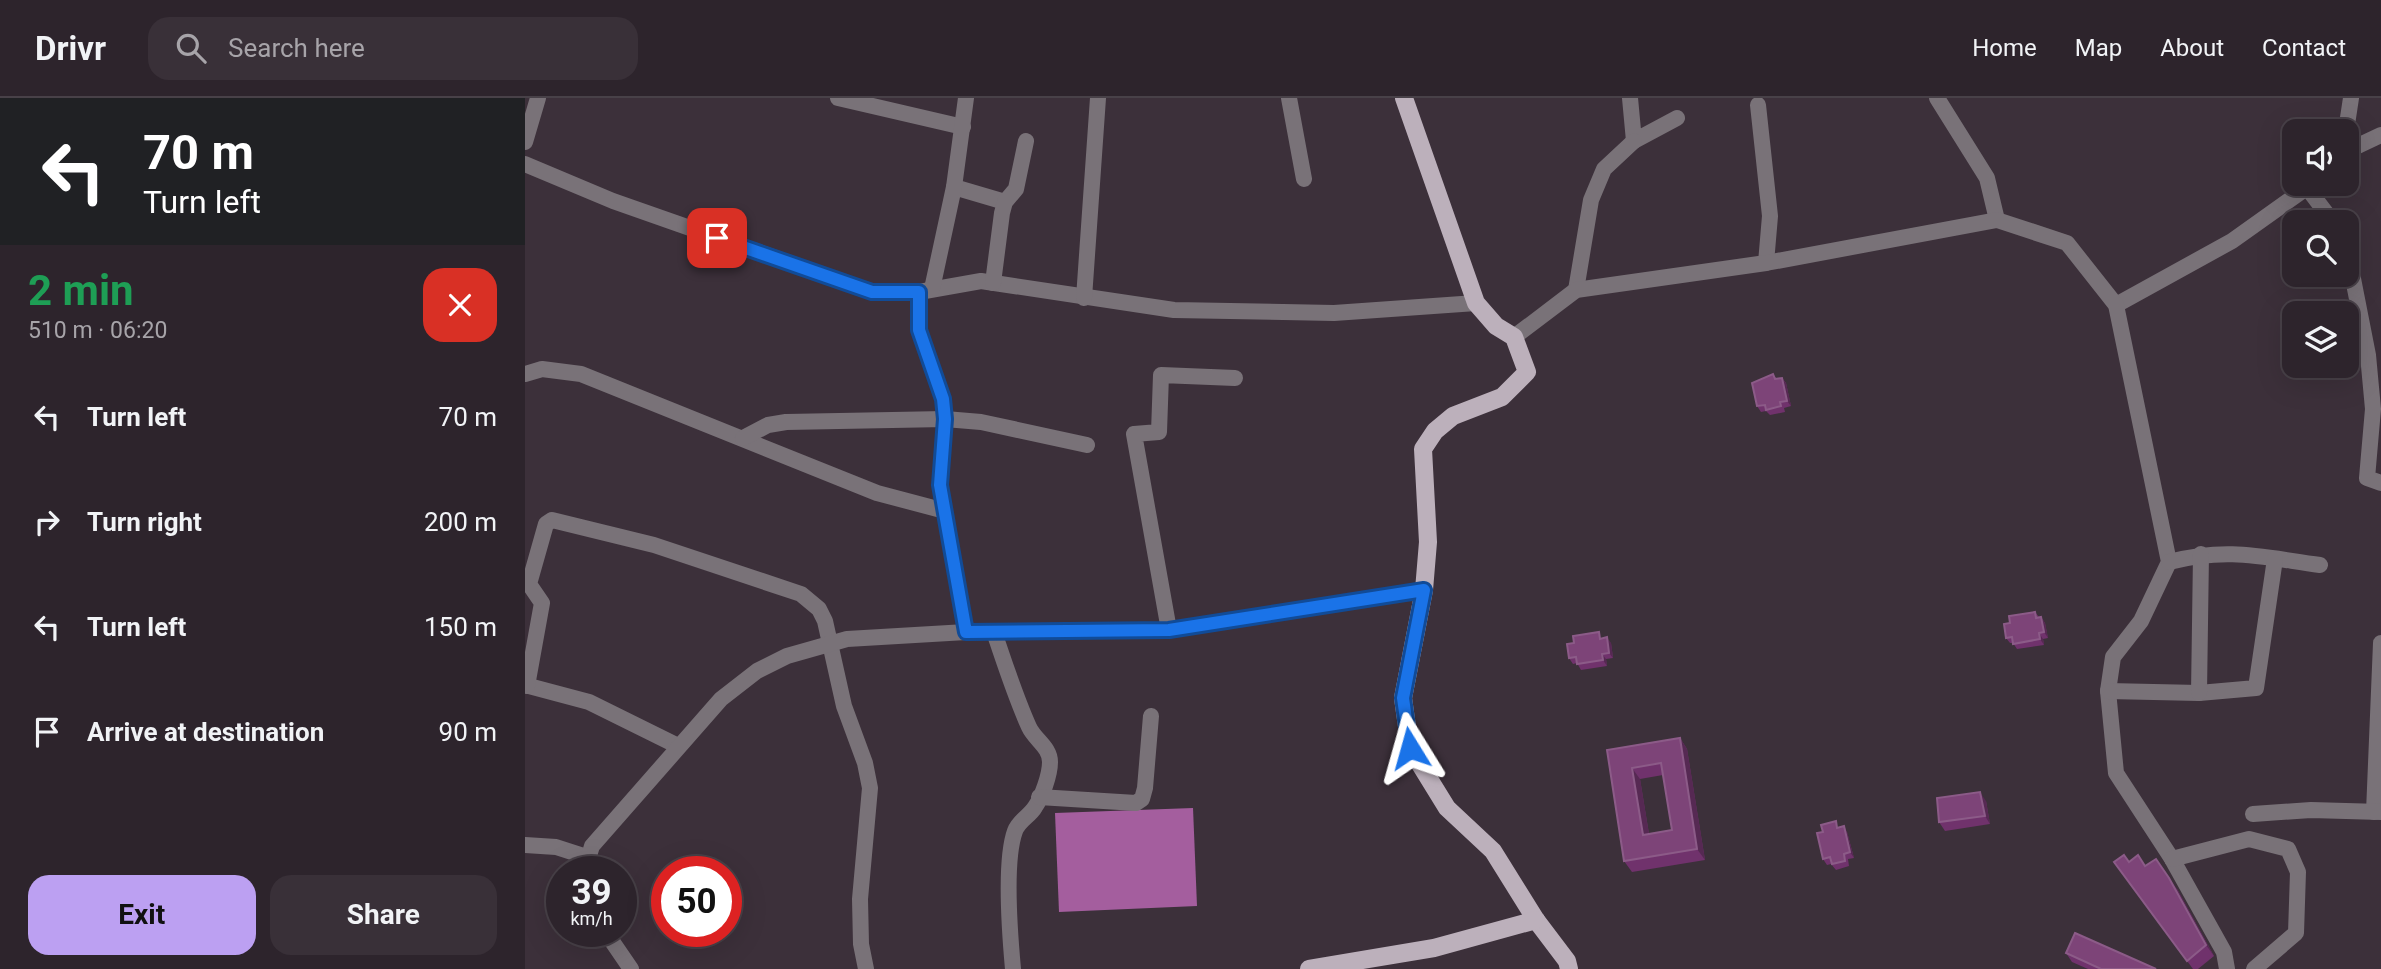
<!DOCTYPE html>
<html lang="en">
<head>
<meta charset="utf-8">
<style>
  body { margin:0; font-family:Roboto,sans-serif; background:#393038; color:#f1f3f6; height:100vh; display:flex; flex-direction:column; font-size:26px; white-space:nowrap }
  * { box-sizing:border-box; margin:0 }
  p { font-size:23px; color:#a7a4a9 }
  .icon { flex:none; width:38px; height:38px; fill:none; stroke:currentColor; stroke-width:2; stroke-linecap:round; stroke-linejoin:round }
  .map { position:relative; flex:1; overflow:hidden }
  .panel { display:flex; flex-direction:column; background:#2d242c; width:525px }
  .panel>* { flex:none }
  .guide { background:#202124; color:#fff; overflow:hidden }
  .controls { position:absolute; left:1757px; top:21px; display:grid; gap:14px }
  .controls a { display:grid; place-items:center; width:77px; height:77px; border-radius:14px; background:#2d242c; box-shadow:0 7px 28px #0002,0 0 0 2px #484148; font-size:35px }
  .speed { position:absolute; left:21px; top:758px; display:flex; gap:14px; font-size:35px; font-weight:700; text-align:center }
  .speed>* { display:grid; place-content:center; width:91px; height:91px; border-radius:50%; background:#2d242c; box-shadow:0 7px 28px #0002,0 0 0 2px #484148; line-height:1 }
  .speed small { font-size:18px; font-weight:400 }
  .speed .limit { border:10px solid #d22; background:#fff; color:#111 }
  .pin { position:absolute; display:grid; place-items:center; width:60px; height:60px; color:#fff; margin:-30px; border-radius:14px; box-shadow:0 4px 10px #0006 }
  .me { position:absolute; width:77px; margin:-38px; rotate:352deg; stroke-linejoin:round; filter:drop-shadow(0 0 5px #0008) }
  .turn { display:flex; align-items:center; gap:24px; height:147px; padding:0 28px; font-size:32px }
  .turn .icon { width:91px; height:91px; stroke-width:2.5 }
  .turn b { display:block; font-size:49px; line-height:60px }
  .round { display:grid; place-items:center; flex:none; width:74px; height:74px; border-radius:21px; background:#393038 }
  .summary { display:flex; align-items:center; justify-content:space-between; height:119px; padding:0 28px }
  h1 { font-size:42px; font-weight:700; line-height:52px; color:#1e9e55 }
  .action { display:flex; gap:14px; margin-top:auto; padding:14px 28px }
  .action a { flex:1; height:80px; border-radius:21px; background:#bca0f2; color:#111; font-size:28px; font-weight:700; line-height:80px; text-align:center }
  .action a+a { background:#393038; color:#f1f3f6 }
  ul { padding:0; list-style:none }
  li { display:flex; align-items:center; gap:21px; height:105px; padding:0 28px }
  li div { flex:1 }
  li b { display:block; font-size:26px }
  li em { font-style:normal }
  header { display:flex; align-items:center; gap:42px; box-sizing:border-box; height:98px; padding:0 35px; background:#2d242c; border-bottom:2px solid #484148 }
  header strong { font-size:33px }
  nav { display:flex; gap:38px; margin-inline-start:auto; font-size:24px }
  .search { width:490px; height:63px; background:#393038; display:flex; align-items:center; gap:18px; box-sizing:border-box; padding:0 24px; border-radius:21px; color:#a7a4a9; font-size:26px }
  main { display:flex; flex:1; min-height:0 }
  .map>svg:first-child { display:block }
  .water { fill:#a45e9e }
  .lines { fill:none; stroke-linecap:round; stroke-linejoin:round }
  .minor { stroke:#797278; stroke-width:16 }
  .major { stroke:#bcb0bb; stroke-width:18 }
  .wall { fill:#70326c; fill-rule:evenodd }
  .shaded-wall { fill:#562953 }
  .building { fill:#7d4478; stroke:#8c5b88; stroke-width:2; fill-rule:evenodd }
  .route-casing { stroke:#114b97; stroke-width:18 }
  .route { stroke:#1a73e8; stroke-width:12 }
</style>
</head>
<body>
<header>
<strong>Drivr</strong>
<div class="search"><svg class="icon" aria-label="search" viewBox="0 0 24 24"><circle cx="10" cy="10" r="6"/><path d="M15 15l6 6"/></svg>Search here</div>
<nav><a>Home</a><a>Map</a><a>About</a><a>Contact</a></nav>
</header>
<main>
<section class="panel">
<div class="guide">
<div class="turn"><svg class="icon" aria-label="left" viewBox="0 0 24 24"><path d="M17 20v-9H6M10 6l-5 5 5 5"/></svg><div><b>70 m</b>Turn left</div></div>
</div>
<div class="summary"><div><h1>2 min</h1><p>510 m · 06:20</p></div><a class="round" style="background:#d93025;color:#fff"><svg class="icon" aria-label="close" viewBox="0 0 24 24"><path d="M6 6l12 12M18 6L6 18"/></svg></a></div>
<ul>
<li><svg class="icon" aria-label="left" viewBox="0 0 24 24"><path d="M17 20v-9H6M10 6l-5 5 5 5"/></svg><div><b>Turn left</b></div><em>70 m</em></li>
<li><svg class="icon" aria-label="right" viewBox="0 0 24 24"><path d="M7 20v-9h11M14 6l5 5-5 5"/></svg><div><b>Turn right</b></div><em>200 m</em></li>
<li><svg class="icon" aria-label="left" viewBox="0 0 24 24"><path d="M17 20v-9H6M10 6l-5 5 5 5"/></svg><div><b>Turn left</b></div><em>150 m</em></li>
<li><svg class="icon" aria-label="arrive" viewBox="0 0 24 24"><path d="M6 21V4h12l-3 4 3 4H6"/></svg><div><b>Arrive at destination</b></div><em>90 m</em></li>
</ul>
<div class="action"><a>Exit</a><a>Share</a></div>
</section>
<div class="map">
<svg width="1856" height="871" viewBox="0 0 1856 871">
  <rect width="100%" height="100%" fill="#3c303a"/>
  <!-- water -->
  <polygon class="water" points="668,710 672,808 534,814 530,715"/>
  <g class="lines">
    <!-- minor -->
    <g class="minor">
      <polyline points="313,0 438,29"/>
      <polyline points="764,0 779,81"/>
      <polyline points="1105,0 1109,43 1152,20"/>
      <polyline points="1412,0 1462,80 1472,122"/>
      <polyline points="1233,7 1245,118 1241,165"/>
      <polyline points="1821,33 1826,0"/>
      <polyline points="0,44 13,0"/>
      <polyline points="1822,53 1856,37"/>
      <polyline points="0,66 88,103 347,194 394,194 456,183 649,212 809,215 951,205"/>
      <polyline points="429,89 480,104"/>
      <polyline points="1783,91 1808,124"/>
      <polyline points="1822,150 1843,257 1848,311 1842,380 1856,385"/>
      <polyline points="468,185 477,115 480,104 491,91 501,43"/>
      <polyline points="407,191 429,89 441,0"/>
      <polyline points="1051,192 1066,102 1079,71 1109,43"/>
      <polyline points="394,194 394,232 418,301 420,321 415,387 441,534"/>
      <polyline points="559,200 573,0"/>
      <polyline points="1591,207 1707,143 1787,86"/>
      <polyline points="989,239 1051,192 1241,165 1472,122 1542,145 1591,207 1644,464 1616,523 1588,559 1583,593 1591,675 1647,761 1699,854 1702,871"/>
      <polyline points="0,276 17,271 56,276 352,395 420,413"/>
      <polyline points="218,340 243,327 261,324 420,321 456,324 562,347"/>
      <path d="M 1644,464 C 1703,449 1736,459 1795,467"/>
      <polyline points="644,532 609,336 634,334 636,277 710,280"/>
      <path d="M 469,534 C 480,566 490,598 504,629 C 510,642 525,649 525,664 C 525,677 517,699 510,709 C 505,718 494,722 490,733 C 479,763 485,838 488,871"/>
      <polyline points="0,587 64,604 153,648"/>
      <polyline points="2,588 17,505 4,486 21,426 27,422 129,447 276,496 294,511 300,523 319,608 340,665 345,690 335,801 336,846 341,871"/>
      <polyline points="1583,593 1674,595 1731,590 1750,461"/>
      <polyline points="1674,595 1676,456"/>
      <polyline points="514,699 611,705 617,701 620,690 626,618"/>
      <polyline points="1849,714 1856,545"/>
      <polyline points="1728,716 1786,712 1856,714"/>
      <polyline points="0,747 31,749 62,759"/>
      <polyline points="1647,761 1724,741 1763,751 1773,774 1771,835 1729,871"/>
      <polyline points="59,774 67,748 196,601 232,573 262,558 322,541 441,534 644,532 899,492"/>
      <polyline points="80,833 106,871"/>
    </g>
    <!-- major -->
    <g class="major">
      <polyline points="879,0 951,205 971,228 989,239 1002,274 977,299 928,318 910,333 898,351 903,444 899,492 878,600 885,650 922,710 968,753 1011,822 1042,863 1044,871"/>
      <polyline points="784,871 909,850 1011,822"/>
    </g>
  </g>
  <!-- wall -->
  <g class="wall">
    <polygon points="1248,276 1252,281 1257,280 1261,285 1266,308 1259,310 1260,314 1245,317 1241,313 1236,314 1232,308"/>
    <polygon points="1510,514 1514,519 1516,519 1520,525 1523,540 1518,541 1519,547 1492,551 1488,545 1485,545 1481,540 1485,525"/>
    <polygon points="1078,540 1086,545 1088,560 1081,561 1082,568 1056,572 1052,565 1048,566 1044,560"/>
    <path d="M 1155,640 L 1162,651 L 1180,762 L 1107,774 L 1099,763 L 1082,652 ZM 1138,677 L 1147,732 L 1124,736 L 1115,681 Z"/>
    <polygon points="1461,703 1465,726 1420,733 1414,724"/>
    <polygon points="1315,729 1322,734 1329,760 1323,761 1324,768 1311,772 1306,766 1302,767 1298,761"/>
    <polygon points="1589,764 1604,764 1652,791 1689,858 1673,871 1668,871"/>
    <polygon points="1541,855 1631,871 1563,871 1547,864"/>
  </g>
  <!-- shaded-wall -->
  <g class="shaded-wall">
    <polygon points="1257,280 1261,285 1266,308 1262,303"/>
    <polygon points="1516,519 1520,525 1523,540 1519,534"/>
    <polygon points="1514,535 1518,541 1519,547 1515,541"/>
    <polygon points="1082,539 1086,545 1088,560 1084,555"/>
    <polygon points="1077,556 1081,561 1082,568 1078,562"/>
    <polygon points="1155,640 1162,651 1180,762 1172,751"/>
    <polygon points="1107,670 1115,681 1126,748 1118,737"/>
    <polygon points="1455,694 1461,703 1465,726 1460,718"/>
    <polygon points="1319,728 1322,734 1329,760 1325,754"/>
    <polygon points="1644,780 1652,791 1689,858 1681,847"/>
  </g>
  <!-- building -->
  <g class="building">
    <polygon points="1248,276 1250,281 1257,280 1262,303 1255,304 1256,308 1241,312 1240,307 1232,308 1227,285"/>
    <polygon points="1510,514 1511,520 1516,519 1519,534 1514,535 1515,541 1488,546 1487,539 1481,540 1479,526 1485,525 1484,518"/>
    <polygon points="1074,534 1075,541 1082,539 1084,555 1077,556 1078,562 1052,566 1051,559 1044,560 1042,546 1049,545 1048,538"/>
    <path d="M 1155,640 L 1172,751 L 1099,763 L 1082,652 ZM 1136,665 L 1147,732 L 1118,737 L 1107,670 Z"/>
    <polygon points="1455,694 1460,718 1414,724 1412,700"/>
    <polygon points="1311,723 1312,730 1319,728 1325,754 1319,756 1320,763 1307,766 1305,759 1298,761 1292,735 1298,734 1296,727"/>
    <polygon points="1599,757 1604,764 1613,757 1620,768 1631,761 1644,780 1681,847 1662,863 1589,764"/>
    <polygon points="1550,835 1631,871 1576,871 1541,855"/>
  </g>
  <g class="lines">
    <defs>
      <polyline id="route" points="192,140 347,194 394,194 394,232 418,301 420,321 415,387 441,534 644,532 899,492 878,600 885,650"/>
    </defs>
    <!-- route casing -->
    <use href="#route" class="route-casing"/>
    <!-- route -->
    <use href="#route" class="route"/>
  </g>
</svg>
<div class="controls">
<a><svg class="icon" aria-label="sound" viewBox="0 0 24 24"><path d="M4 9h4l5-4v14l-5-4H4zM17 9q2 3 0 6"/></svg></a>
<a><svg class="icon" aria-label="search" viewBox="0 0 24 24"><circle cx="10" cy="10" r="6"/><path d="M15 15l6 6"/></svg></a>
<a><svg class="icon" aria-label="layers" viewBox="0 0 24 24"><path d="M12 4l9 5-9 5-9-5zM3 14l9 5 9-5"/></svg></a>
</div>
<div class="speed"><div>39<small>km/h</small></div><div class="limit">50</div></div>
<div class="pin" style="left:192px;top:140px;background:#d93025"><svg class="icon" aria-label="arrive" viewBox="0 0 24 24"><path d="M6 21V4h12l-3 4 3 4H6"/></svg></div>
<svg class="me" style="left:885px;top:650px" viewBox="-20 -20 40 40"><path d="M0-17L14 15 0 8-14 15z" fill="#1a73e8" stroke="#fff" stroke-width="4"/></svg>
</div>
</main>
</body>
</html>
